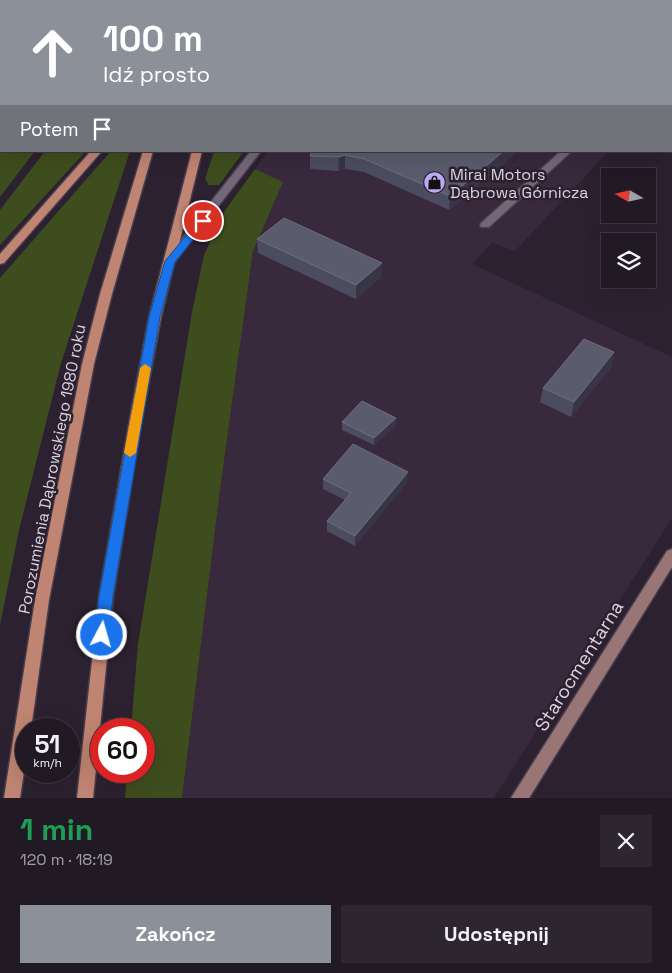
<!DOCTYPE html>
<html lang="pl">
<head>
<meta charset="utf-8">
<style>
  body { margin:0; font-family:"Space Grotesk",sans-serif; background:#2d2631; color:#f1f3f6; height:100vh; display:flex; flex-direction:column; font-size:19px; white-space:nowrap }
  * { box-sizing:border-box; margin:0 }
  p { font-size:16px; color:#a2a0a6 }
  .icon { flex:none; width:28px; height:28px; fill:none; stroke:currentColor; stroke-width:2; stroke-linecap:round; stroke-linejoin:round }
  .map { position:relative; height:798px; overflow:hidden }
  .sheet { display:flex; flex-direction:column; background:#211924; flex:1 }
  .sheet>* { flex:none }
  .top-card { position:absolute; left:0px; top:0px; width:672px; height:152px; box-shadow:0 5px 20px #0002,0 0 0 1px #3e3841; background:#8c9099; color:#fff; overflow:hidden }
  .needle { width:32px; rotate:279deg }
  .tools { position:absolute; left:601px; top:168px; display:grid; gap:10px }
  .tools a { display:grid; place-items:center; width:55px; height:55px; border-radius:0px; background:#211924; box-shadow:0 5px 20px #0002,0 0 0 1px #3e3841; font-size:25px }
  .speed { position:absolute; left:15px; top:718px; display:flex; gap:10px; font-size:25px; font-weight:700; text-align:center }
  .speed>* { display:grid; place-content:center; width:65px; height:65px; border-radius:50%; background:#211924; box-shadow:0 5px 20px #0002,0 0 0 1px #3e3841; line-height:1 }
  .speed small { font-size:12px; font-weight:400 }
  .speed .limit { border:8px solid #d22; background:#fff; color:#111 }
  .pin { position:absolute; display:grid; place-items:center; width:42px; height:42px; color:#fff; margin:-21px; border:2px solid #fff; border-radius:50%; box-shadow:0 1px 5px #0007 }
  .me { position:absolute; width:55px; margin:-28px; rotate:6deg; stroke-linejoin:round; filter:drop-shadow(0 0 4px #0008) }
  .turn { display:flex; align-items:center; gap:18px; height:105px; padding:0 20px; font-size:22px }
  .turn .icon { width:65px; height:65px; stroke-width:2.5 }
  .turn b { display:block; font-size:35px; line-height:42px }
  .then { display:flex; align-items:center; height:48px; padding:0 20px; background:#0003; gap:10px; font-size:19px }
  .round { display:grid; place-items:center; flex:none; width:52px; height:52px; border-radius:0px; background:#2d2631 }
  .headline { display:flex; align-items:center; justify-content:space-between; height:85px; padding:0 20px }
  h1 { font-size:30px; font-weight:700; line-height:38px; color:#1e9e55 }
  .primary-button { display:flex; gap:10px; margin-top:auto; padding:10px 20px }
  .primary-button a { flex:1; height:58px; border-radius:0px; background:#8c9099; color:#fff; font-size:20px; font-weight:700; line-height:58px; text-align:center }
  .primary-button a+a { background:#2d2631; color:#f1f3f6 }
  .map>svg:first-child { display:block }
  .built { fill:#38293d }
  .green { fill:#3e4d1d }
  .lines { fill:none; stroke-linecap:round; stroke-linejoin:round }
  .lane-casing { stroke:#483e4b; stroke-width:3 }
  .secondary-casing { stroke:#483e4b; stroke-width:3 }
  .primary-casing { stroke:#483e4b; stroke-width:3 }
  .lane { fill:#736779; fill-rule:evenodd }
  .secondary { fill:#997575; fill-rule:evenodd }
  .primary { fill:#c08472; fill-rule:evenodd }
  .wall { fill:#4b4c5f }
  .shaded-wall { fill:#383546 }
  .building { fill:#5a5b6c; stroke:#6e6e7e }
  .route { fill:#1a73e8; stroke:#114b97 }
  .slow { fill:#f59e0b }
  .labels { text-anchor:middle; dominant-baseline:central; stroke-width:5; stroke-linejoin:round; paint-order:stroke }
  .poi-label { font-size:16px; fill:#dbd3de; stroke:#2c2130; text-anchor:start }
  .street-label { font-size:16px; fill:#dbd3de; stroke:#2c2130 }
  .near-street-label { font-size:19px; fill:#dbd3de; stroke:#2c2130 }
</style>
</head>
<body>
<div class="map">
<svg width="672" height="798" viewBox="0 0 672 798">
  <rect width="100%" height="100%" fill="#2c2130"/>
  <!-- built -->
  <g class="built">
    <polygon points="319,0 672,0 672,122 671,1"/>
    <polygon points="268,151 609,151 515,251 492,243 472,264 672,357 672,518 494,798 182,798 220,490 253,251 283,182 255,169"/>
  </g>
  <!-- green -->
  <g class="green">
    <polygon points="0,0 152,0 1,1 1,151 35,151 0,197"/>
    <polygon points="45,151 86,151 0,245 0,210"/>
    <polygon points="111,151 130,151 61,363 19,530 0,625 0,278"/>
    <polygon points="214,151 244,151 219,185 209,185 205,179"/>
    <polygon points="255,169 283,182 253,251 220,490 182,798 125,798 127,771 144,771 144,729 131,729 138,644 192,312 204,255 224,212"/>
  </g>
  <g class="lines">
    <defs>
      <g id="lane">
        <rect x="503" y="0" width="8" height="1"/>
        <rect x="558" y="0" width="8" height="1"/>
        <polygon points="671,92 672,93 672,99 671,99"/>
        <rect x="671" y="125" width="1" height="7"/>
        <polygon points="251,151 261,151 174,263 166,263 165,261 166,259"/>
        <polygon points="561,151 572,151 489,227 481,227 480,225 481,223"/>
      </g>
      <polygon id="secondary" points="672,549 672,567 529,798 511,798 667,551"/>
      <g id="primary">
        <rect x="243" y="0" width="8" height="1"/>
        <polygon points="91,151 102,151 4,263 0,264 0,254"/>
        <polygon points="143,151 153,151 112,294 94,364 49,600 31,729 26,729 26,758 20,798 4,798 35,600 82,364 100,294"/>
        <polygon points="192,151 202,151 161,317 141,424 113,597 93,798 77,798 99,597 129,424 149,317"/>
      </g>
    </defs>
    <!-- lane casing -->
    <use href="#lane" class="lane-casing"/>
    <!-- secondary casing -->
    <use href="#secondary" class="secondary-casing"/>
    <!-- primary casing -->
    <use href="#primary" class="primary-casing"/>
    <!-- lane -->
    <use href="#lane" class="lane"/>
    <!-- secondary -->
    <use href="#secondary" class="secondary"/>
    <!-- primary -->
    <use href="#primary" class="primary"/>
  </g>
  <!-- wall -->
  <g class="wall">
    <polygon points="588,0 672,0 672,68 671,68 671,1 588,1"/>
    <polygon points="312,151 518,151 449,210 364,172 345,169 338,171 310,169 310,156"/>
    <polygon points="257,239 381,277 356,299 258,253"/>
    <polygon points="614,352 611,367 571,417 540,402 543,388"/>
    <polygon points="396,418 395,426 374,445 342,430 342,422"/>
    <polygon points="323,479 407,482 355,546 327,531 327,521 345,500 323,489"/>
  </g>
  <!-- shaded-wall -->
  <g class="shaded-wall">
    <polygon points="504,151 518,151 449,210 450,196"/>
    <polygon points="345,155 345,169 338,171 339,157"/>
    <polygon points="382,263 381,277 356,299 356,285"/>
    <polygon points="614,352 611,367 571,417 574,402"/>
    <polygon points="396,418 395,426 374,445 374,438"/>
    <polygon points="408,472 407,482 355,546 355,536"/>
  </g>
  <!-- building -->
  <g class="building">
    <polygon points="366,0 431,0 457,1 365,1"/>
    <polygon points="593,0 672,0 672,46 671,46 671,1 593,1"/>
    <polygon points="312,151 504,151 450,196 364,159 345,155 339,157 310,156"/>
    <polygon points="284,218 382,263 356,285 257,239"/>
    <polygon points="584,339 614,352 574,402 543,388"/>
    <polygon points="362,401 396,418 374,438 342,422"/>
    <polygon points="353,444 408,472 355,536 327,521 351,493 323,479"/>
  </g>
  <!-- route -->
  <polygon class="route" points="203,218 208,221 175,262 160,317 113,596 109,635 107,639 102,641 97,639 95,635 99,596 149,317 165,261 200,219"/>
  <!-- slow -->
  <polygon class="slow" points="145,364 151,368 136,453 130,457 124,453 140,368"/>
  <!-- icons -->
  <defs>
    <symbol id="shop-disc" viewBox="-11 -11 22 22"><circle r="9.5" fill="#bda9f5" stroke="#2c2130"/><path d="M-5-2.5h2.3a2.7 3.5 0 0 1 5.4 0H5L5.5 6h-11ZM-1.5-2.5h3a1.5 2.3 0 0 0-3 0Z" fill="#111"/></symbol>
  </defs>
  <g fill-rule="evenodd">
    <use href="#shop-disc" x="422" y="170" width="25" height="25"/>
  </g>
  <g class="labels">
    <!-- poi labels -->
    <g class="poi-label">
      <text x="450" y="174">Mirai Motors<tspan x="450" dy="18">Dąbrowa Górnicza</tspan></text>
    </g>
    <!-- street labels -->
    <g class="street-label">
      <text transform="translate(52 469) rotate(-79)">Porozumienia Dąbrowskiego 1980 roku</text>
    </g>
    <!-- near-street labels -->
    <g class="near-street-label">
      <text transform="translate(579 666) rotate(-58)">Starocmentarna</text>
    </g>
  </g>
</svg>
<div class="tools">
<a><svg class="needle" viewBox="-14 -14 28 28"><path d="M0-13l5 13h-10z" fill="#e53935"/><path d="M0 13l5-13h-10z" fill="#a2a0a6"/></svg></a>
<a><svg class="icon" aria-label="layers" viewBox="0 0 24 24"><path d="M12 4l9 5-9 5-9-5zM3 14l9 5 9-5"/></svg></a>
</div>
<div class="speed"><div>51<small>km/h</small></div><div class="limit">60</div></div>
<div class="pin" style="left:203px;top:221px;background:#d93025"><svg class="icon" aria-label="arrive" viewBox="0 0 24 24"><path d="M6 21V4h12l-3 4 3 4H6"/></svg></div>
<svg class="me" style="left:102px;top:635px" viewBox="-20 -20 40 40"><circle r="17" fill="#1a73e8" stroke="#fff" stroke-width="3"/><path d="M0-11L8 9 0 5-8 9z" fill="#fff"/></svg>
<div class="top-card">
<div class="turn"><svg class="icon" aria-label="ahead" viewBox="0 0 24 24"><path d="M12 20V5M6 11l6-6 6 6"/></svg><div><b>100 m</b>Idź prosto</div></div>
<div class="then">Potem<svg class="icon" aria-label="arrive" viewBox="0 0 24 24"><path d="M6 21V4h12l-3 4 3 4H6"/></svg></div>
</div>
</div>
<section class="sheet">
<div class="headline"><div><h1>1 min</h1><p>120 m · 18:19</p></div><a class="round"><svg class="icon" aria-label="close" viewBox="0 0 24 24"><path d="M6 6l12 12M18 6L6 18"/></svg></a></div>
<div class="primary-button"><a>Zakończ</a><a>Udostępnij</a></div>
</section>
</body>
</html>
